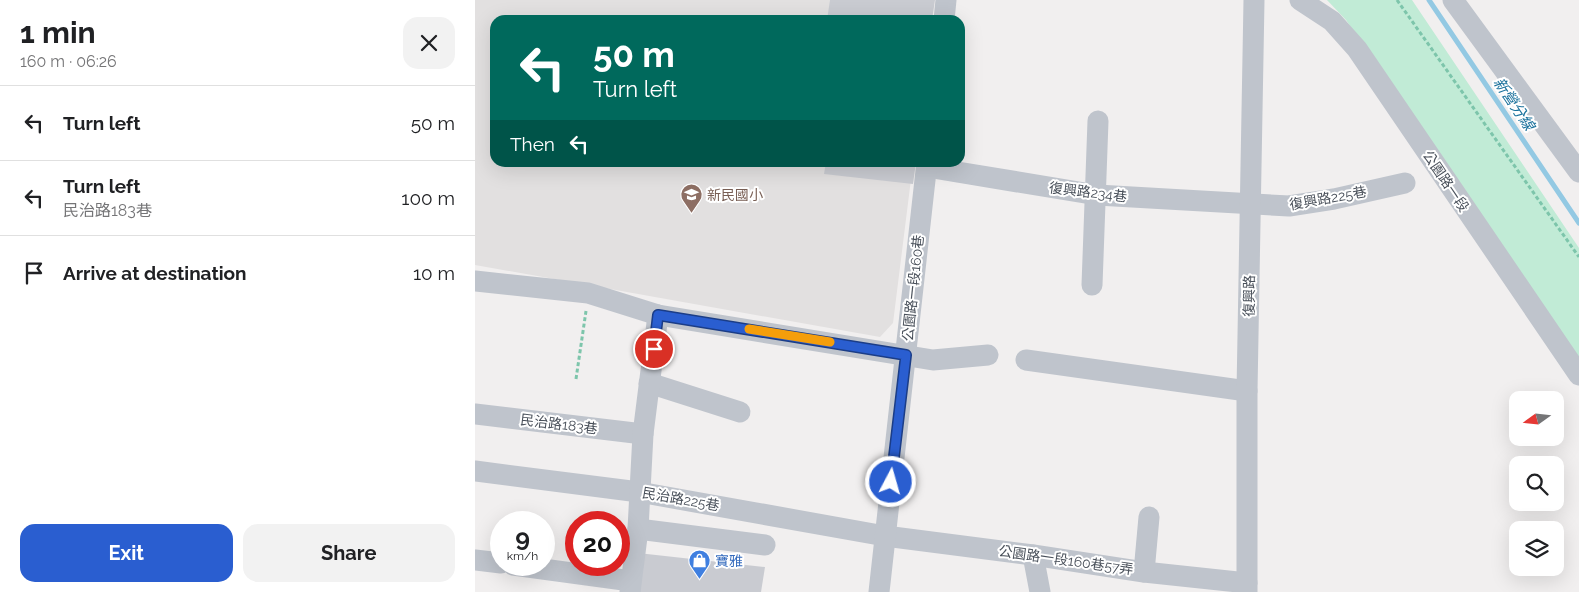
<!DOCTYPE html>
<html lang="en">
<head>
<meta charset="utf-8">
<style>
  body { margin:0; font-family:Raleway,"Noto Sans TC",sans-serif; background:#f2f2f2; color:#202124; height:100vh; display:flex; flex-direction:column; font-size:19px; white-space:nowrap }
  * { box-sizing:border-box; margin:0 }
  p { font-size:16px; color:#757577 }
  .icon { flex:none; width:28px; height:28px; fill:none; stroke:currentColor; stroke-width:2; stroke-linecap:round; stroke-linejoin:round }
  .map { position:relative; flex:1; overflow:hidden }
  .drawer { display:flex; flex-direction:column; background:#fff; width:475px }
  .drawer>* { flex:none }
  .guide { position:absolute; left:15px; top:15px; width:475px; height:152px; border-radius:15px; box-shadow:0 5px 20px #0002; background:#00695c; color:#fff; overflow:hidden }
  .needle { width:32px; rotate:255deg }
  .fabs { position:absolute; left:1034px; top:391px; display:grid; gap:10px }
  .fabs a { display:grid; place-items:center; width:55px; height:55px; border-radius:10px; background:#fff; box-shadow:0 5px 20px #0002; font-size:25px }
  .speed { position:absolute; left:15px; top:511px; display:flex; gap:10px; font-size:25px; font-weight:700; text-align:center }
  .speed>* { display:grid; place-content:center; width:65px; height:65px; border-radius:50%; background:#fff; box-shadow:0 5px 20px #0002; line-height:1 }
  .speed small { font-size:12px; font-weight:400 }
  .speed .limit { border:8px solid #d22; background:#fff; color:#111 }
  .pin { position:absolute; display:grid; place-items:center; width:42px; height:42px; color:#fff; margin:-21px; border:2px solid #fff; border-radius:50%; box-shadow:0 1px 5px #0007 }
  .me { position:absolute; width:55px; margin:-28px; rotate:6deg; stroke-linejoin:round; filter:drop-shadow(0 0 4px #0008) }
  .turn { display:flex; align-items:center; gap:18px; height:105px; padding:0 20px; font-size:22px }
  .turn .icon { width:65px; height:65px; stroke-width:2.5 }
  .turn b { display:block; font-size:35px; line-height:42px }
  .then { display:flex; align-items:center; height:48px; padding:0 20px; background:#0003; gap:10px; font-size:19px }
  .round { display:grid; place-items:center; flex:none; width:52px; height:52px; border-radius:15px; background:#f2f2f2 }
  .headline { display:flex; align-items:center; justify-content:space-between; height:85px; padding:0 20px }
  h1 { font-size:30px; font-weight:700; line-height:38px }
  .cta { display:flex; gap:10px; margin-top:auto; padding:10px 20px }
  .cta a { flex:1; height:58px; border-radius:15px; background:#2a5ed0; color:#fff; font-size:20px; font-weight:700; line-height:58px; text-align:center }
  .cta a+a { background:#f2f2f2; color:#202124 }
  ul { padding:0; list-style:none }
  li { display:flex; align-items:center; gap:15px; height:75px; padding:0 20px; border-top:1px solid #e0e0e0 }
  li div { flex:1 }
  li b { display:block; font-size:19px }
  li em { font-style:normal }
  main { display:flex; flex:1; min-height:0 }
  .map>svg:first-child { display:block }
  .education { fill:#e2e0e0 }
  .green { fill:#c1ebd6 }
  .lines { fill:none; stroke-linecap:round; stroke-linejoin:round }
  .stream { stroke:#93c9e3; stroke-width:5 }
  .building { fill:#c9cbd1 }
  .path { stroke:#7dc5ab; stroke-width:3; stroke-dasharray:4 2.5; stroke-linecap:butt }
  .minor { stroke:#bfc4cc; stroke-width:21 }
  .route-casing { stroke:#1b3d87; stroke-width:12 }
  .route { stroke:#2a5ed0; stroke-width:9 }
  .slow { stroke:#f59e0b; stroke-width:9 }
  .labels { text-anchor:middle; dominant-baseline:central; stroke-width:4; stroke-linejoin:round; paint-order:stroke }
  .street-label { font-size:14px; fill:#49505a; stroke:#fff }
  .education-label { font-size:14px; fill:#785e54; stroke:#fff; text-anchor:start }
  .shop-label { font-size:14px; fill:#366cbe; stroke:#fff; text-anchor:start }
  .water-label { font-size:15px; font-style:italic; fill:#1a719c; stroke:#fff }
</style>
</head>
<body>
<main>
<section class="drawer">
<div class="headline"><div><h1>1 min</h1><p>160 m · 06:26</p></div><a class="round"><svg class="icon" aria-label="close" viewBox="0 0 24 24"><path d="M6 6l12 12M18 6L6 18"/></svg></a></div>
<ul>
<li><svg class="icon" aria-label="left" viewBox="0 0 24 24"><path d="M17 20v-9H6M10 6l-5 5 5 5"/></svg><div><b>Turn left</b></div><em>50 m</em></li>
<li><svg class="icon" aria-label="left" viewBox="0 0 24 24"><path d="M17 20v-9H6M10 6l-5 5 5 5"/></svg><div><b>Turn left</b><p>民治路183巷</p></div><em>100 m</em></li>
<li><svg class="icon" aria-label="arrive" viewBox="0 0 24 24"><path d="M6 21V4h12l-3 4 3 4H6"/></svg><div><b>Arrive at destination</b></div><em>10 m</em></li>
</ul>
<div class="cta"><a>Exit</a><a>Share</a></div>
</section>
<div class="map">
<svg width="1104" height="592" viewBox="0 0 1104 592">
  <rect width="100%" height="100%" fill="#f1efef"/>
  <!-- education -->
  <polygon class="education" points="0,0 458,0 455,20 20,20 20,162 438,163 418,323 405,337 0,265"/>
  <!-- green -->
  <polygon class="green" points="852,0 937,0 1104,248 1104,359 871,20"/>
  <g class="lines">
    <!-- stream -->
    <polyline class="stream" points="954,0 1104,223"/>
  </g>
  <!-- building -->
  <g class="building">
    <polygon points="355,0 460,0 457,20 352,20"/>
    <polygon points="351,162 441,162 438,184 349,174"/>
    <polygon points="163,553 290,567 286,592 158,592"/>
  </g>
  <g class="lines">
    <!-- path -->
    <g class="path">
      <polyline points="922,0 1104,257"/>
      <polyline points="101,379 111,311"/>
    </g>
    <!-- minor -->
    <g class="minor">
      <polyline points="825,0 857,21 882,49 1104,375"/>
      <polyline points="978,0 1104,172"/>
      <polyline points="469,20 471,0"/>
      <polyline points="452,167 622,195 814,206 859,199 930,183"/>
      <polyline points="0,281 113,293 183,315 458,360 513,355"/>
      <polyline points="617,285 623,121"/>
      <polyline points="551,360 772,391"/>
      <polyline points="174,383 265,412"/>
      <polyline points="0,414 168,434"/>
      <polyline points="0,471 164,492 410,536 558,555 669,572 772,583"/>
      <polyline points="163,529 290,545"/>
      <polyline points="558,555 565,592"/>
      <polyline points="0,560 26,563"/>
      <polyline points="38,565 156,581"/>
      <polyline points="669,572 674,517"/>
      <polyline points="155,592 163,529 168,434 183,315"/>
      <polyline points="404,592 452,162"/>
      <polyline points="772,592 772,391 779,0"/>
    </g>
  </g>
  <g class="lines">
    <defs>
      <polyline id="route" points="179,349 183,315 431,355 416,482"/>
    </defs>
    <!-- route casing -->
    <use href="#route" class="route-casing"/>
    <!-- route -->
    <use href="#route" class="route"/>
    <!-- slow -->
    <polyline class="slow" points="274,329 355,342"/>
  </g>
  <!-- icons -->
  <defs>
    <symbol id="school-pin" viewBox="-11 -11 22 30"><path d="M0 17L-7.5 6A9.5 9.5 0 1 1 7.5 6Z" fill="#8d6e63" stroke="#fff"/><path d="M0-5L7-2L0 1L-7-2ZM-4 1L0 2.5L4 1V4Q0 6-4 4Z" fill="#fff"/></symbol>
    <symbol id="shop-pin" viewBox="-11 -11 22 30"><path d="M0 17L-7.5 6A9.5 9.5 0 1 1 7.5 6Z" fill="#3f7fe0" stroke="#fff"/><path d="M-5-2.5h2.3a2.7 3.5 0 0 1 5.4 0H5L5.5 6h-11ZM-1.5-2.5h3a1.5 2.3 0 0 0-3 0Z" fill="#fff"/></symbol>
  </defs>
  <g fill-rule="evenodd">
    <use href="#school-pin" x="204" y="182" width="25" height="34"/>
    <use href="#shop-pin" x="212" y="548" width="25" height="34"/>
  </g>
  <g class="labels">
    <!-- street labels -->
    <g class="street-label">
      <text transform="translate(971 181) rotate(56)">公園路一段</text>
      <text transform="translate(613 192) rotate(7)">復興路234巷</text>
      <text transform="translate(853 198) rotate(-10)">復興路225巷</text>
      <text transform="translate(438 288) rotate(-84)">公園路一段160巷</text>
      <text transform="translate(774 296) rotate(-89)">復興路</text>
      <text transform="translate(84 424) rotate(7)">民治路183巷</text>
      <text transform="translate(206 499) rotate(10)">民治路225巷</text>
      <text transform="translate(591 560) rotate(8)">公園路一段160巷57弄</text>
    </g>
    <!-- education labels -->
    <g class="education-label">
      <text x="232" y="195">新民國小</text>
    </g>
    <!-- shop labels -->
    <g class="shop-label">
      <text x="240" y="561">寶雅</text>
    </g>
    <!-- water labels -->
    <g class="water-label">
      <text transform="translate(1039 104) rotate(56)">新營分線</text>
    </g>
  </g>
</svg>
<div class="fabs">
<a><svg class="needle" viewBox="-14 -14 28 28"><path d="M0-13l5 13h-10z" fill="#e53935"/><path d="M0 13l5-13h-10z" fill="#757577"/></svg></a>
<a><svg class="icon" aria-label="search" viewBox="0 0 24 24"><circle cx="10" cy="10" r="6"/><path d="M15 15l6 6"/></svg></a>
<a><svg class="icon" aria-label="layers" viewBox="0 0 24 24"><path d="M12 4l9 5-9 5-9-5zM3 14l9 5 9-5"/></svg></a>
</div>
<div class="speed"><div>9<small>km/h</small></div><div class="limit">20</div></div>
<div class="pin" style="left:179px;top:349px;background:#d93025"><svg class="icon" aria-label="arrive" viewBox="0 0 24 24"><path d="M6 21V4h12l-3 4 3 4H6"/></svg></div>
<svg class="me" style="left:416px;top:482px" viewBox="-20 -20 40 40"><circle r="17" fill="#2a5ed0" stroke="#fff" stroke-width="3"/><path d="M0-11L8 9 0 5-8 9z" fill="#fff"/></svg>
<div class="guide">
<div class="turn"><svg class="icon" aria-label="left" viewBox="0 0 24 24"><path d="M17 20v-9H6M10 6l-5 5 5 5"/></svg><div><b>50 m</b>Turn left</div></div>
<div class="then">Then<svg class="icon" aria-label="left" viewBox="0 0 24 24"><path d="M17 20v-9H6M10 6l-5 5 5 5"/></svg></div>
</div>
</div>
</main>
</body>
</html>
